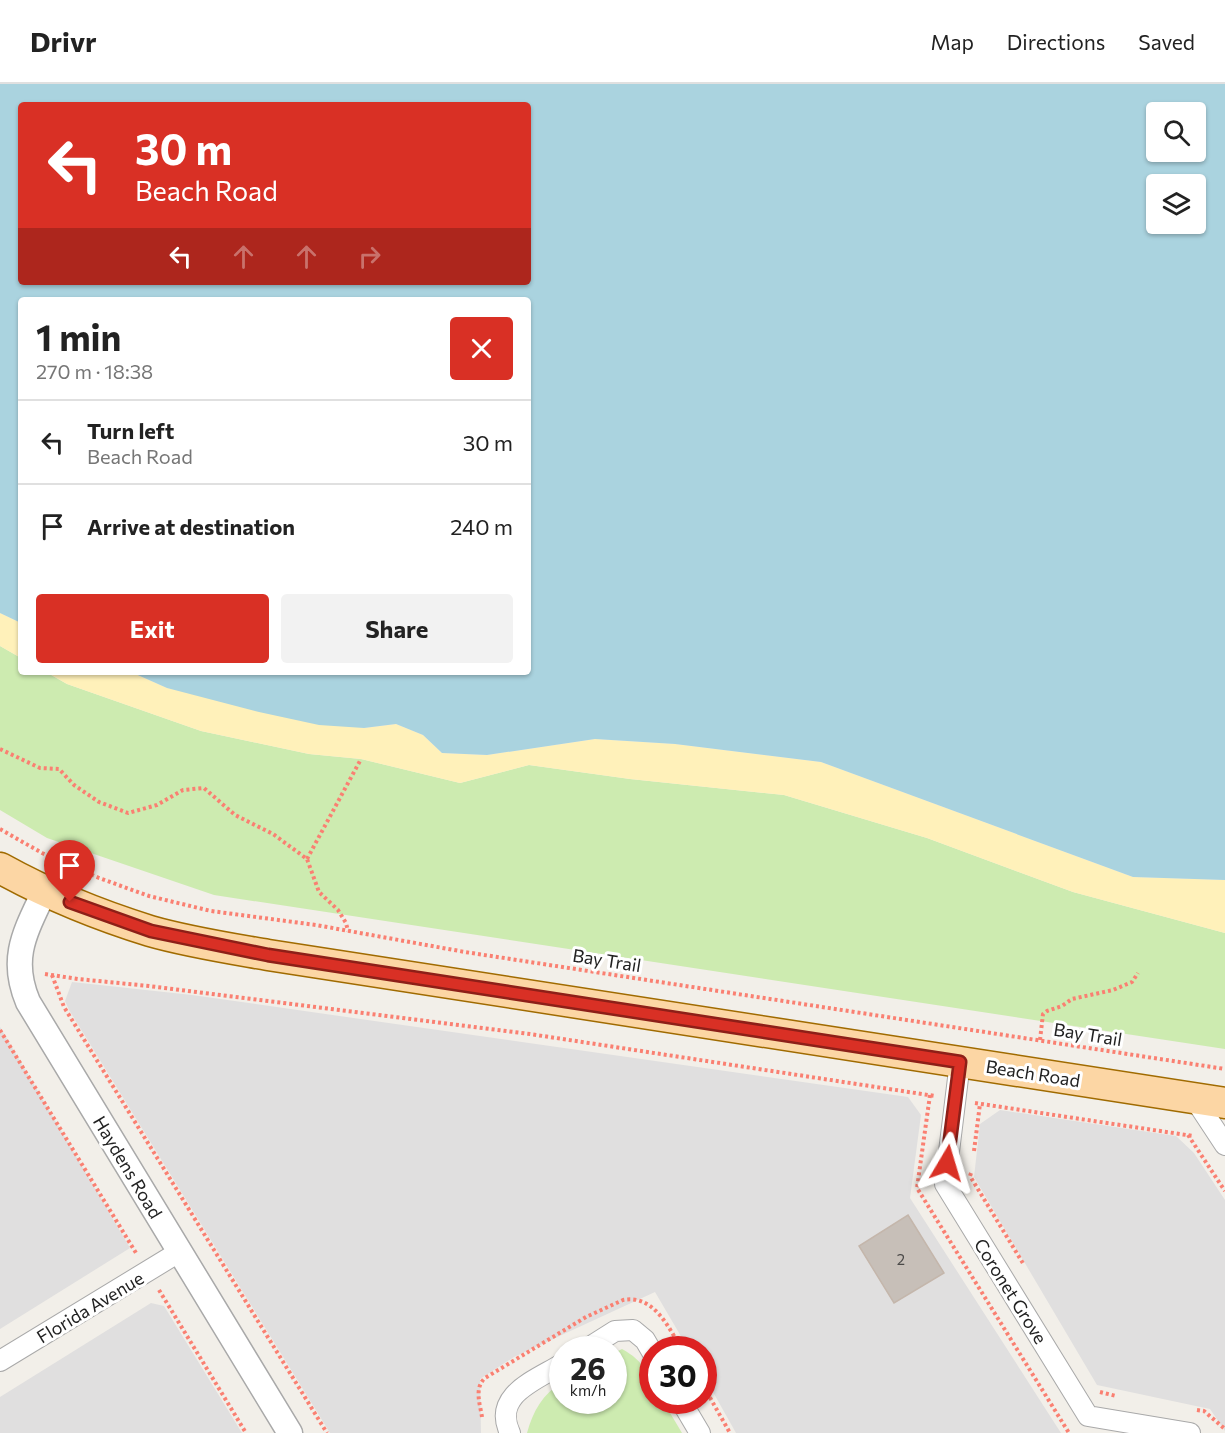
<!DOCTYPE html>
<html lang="en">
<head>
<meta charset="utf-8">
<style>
  body { margin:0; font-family:Commissioner,sans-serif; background:#f2f2f2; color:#222; height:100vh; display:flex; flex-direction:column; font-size:22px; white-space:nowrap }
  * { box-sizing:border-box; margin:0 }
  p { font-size:20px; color:#767676 }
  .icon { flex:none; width:33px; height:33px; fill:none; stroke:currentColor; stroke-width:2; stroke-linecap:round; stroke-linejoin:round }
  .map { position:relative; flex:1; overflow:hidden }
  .sheet { position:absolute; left:18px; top:213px; width:513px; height:378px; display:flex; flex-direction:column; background:#fff; border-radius:6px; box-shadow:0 2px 4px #0004 }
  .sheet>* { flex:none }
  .guide { position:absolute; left:18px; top:18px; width:513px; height:183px; border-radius:6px; box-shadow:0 2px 4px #0004; background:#d93025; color:#fff; overflow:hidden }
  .tools { position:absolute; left:1146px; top:18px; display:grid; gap:12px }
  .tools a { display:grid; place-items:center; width:60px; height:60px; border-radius:6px; background:#fff; box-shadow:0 2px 4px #0004; font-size:30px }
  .speed { position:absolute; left:549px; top:1252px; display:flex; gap:12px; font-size:30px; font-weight:700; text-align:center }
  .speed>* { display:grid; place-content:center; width:78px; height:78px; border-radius:50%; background:#fff; box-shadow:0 2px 4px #0004; line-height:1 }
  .speed small { font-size:15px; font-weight:400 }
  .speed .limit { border:9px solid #d22; background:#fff; color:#111 }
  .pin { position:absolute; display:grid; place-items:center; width:51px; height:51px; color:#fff; margin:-62px -26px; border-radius:50% 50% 50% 0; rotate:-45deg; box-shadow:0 0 6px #0007 }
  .pin .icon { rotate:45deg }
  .me { position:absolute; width:66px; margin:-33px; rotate:7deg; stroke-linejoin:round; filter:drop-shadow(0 0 4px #0008) }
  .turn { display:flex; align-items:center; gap:21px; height:126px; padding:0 18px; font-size:27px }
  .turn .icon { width:78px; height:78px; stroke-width:2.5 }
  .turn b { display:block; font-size:42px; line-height:51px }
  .lanes { display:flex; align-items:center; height:57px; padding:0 18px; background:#0003; justify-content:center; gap:30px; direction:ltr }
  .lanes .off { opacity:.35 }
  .round { display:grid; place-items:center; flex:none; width:63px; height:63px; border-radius:6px; background:#f2f2f2 }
  .overview { display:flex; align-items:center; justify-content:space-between; height:102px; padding:0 18px }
  h1 { font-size:36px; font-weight:700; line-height:45px }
  .cta { display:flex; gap:12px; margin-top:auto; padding:12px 18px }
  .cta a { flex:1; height:69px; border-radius:6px; background:#d93025; color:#fff; font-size:24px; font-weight:700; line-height:69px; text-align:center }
  .cta a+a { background:#f2f2f2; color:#222 }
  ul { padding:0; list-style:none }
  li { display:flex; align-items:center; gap:18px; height:84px; padding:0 18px; border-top:2px solid #e0e0e0 }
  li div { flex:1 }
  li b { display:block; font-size:22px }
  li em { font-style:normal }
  header { display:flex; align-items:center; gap:36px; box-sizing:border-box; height:84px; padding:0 30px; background:#fff; border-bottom:2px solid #e0e0e0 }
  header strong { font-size:28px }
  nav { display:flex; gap:33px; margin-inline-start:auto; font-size:21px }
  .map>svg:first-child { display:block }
  .residential { fill:#e0dfdf }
  .grass { fill:#cdebb0 }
  .sand { fill:#fff1ba }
  .water { fill:#aad3df; fill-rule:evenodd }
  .building { fill:#c7bfb8; stroke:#c4b6ab; stroke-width:1.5 }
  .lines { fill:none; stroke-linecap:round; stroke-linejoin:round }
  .minor-casing { stroke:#a9a9a9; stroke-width:22 }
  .tertiary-casing { stroke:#a9a9a9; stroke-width:27 }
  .primary-casing { stroke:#a06b00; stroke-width:33 }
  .path { stroke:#fa8072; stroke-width:4; stroke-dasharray:3 3; stroke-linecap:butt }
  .minor { stroke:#fff; stroke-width:20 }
  .tertiary { stroke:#fff; stroke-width:24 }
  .primary { stroke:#fcd6a4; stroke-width:30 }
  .route-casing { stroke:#8d1f18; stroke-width:15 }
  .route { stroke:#d93025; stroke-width:10 }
  .labels { text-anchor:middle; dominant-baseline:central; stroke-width:6; stroke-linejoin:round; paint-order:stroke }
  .number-label { font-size:15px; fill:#4b4948 }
  .street-label { font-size:18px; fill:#222; stroke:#fff }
</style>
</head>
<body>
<header>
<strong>Drivr</strong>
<nav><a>Map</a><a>Directions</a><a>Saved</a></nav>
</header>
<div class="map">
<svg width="1225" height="1349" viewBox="0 0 1225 1349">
  <rect width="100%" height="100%" fill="#f2efe9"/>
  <!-- residential -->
  <g class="residential">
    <polygon points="72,898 192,911 908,1013 921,1031 910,1114 1061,1349 736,1349 704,1292 704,1266 689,1266 655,1208 514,1273 480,1295 481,1349 330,1349 69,926 65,917"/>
    <polygon points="0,943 130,1164 0,1245"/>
    <polygon points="1000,1026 1176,1052 1194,1069 1225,1116 1225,1347 1210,1325 1097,1301 974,1093 980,1040"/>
    <polygon points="151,1219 164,1222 242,1349 0,1349 0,1313"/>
  </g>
  <!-- grass -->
  <g class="grass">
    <polygon points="0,562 21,574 21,588 46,588 67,600 201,647 309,670 361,675 460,699 529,681 630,695 784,711 927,754 1073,808 1225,849 1225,965 214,811 47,754 0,726"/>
    <path d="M 622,1265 C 644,1277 652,1292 652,1317 L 663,1317 L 682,1349 L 527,1349 C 533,1327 543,1310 562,1298 L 562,1317 L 614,1317 L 614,1269 Z"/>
  </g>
  <!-- sand -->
  <g class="sand">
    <polygon points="0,529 21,539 21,574 0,562"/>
    <polygon points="46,588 131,588 167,604 364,644 396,640 423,651 442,669 487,671 595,655 675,660 821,678 1133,793 1225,796 1225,849 1073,808 927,754 784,711 630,695 529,681 460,699 361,675 309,670 201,647 67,600"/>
  </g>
  <!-- water -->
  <path class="water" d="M 0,0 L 1225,0 L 1225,796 L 1133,793 L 821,678 L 675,660 L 595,655 L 487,671 L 442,669 L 423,651 L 396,640 L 364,644 L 319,641 L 259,628 L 167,604 L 131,588 L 528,588 L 528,216 L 21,216 L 21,539 L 0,529 ZM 21,21 L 528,21 L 528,198 L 21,198 ZM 1156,28 L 1196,28 L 1196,68 L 1156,68 ZM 1156,100 L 1196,100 L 1196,140 L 1156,140 Z"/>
  <!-- building -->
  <polygon class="building" points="908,1131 944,1189 894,1219 859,1162"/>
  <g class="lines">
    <defs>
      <g id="minor">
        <polyline points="960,978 945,1100 1088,1332 1190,1349"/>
        <polyline points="1194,1014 1225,1061"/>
        <polyline points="585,1266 615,1247 633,1246 645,1256 652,1268"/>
        <polyline points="0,1277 179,1168"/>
        <polyline points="681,1317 700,1349"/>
        <path d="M 510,1349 C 492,1311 536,1296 562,1280"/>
      </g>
      <path id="tertiary" d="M 45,806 C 26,847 9,873 28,918 L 290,1349"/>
      <path id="primary" d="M 0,784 C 47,810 98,831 150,847 C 188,858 228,864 268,871 L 1225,1019"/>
    </defs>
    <!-- minor casing -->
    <use href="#minor" class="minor-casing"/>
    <!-- tertiary casing -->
    <use href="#tertiary" class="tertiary-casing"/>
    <!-- primary casing -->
    <use href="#primary" class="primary-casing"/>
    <!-- path -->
    <g class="path">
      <polyline points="0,665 40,684 59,685 74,701 99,718 128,729 157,721 183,706 204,704 235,731 273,750 307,775 319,808 338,826 346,839 348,847"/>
      <polyline points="0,745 42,769 99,794 149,812 211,827 316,841 465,868 1225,985"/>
      <polyline points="307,775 361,675"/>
      <polyline points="45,890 78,895 149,902 530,950 935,1012"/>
      <polyline points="52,891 64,923 327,1349"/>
      <polyline points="0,946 136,1169"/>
      <polyline points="1040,956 1043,930 1047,927 1062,922 1072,915 1113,906 1132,898 1138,889"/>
      <polyline points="930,1011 917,1104 1069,1349"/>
      <polyline points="975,1019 1193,1052"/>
      <polyline points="1188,1051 1225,1107"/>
      <polyline points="974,1067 980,1020"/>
      <polyline points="971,1089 970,1092 1024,1181"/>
      <polyline points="159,1206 246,1349"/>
      <polyline points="704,1303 730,1349"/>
      <polyline points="1100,1308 1116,1312"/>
      <polyline points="1197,1326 1204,1327 1225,1345"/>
      <path d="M 482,1333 C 480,1320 474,1304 485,1294 L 586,1233 L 623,1216 C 654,1210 669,1244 682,1266"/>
    </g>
    <!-- minor -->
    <use href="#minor" class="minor"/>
    <!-- tertiary -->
    <use href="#tertiary" class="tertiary"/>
    <!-- primary -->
    <use href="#primary" class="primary"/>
  </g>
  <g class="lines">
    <defs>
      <polyline id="route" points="70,818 151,847 268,871 960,978 947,1079"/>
    </defs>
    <!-- route casing -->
    <use href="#route" class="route-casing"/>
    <!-- route -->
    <use href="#route" class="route"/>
  </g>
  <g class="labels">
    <!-- number labels -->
    <g class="number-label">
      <text x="901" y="1175">2</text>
    </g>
    <!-- street labels -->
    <g class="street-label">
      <text transform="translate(607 876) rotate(9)">Bay Trail</text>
      <text transform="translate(1088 950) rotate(9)">Bay Trail</text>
      <text transform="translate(1033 989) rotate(9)">Beach Road</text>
      <text transform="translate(128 1083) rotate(59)">Haydens Road</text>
      <text transform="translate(1011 1207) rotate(58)">Coronet Grove</text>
      <text transform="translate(90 1223) rotate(-31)">Florida Avenue</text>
    </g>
  </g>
</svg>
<div class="tools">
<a><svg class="icon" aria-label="search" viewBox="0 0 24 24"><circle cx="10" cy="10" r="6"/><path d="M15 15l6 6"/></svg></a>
<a><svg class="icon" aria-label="layers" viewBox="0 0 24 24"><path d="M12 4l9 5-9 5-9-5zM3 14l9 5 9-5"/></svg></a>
</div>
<div class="speed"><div>26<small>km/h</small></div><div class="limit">30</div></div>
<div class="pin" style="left:70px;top:818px;background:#d93025"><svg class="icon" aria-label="arrive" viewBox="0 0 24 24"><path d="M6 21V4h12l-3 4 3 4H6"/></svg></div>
<svg class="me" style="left:947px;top:1079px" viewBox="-20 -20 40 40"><path d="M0-17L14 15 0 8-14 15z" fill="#d93025" stroke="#fff" stroke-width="4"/></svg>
<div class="guide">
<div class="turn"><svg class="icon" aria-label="left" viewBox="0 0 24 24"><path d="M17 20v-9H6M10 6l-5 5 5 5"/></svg><div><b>30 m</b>Beach Road</div></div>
<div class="lanes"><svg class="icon" aria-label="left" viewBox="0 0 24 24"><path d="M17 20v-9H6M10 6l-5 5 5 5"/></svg><svg class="icon off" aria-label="ahead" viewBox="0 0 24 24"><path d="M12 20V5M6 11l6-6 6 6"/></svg><svg class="icon off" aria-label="ahead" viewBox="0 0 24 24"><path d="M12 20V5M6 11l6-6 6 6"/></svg><svg class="icon off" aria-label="right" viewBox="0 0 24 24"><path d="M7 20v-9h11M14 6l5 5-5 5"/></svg></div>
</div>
<section class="sheet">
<div class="overview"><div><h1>1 min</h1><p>270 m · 18:38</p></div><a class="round" style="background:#d93025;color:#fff"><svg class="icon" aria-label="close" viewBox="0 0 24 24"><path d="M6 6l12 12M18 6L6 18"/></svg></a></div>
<ul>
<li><svg class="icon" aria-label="left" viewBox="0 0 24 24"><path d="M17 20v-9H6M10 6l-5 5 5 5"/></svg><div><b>Turn left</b><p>Beach Road</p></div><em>30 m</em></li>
<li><svg class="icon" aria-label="arrive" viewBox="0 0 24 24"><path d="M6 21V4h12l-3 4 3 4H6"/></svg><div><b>Arrive at destination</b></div><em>240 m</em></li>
</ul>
<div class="cta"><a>Exit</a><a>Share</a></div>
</section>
</div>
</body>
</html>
